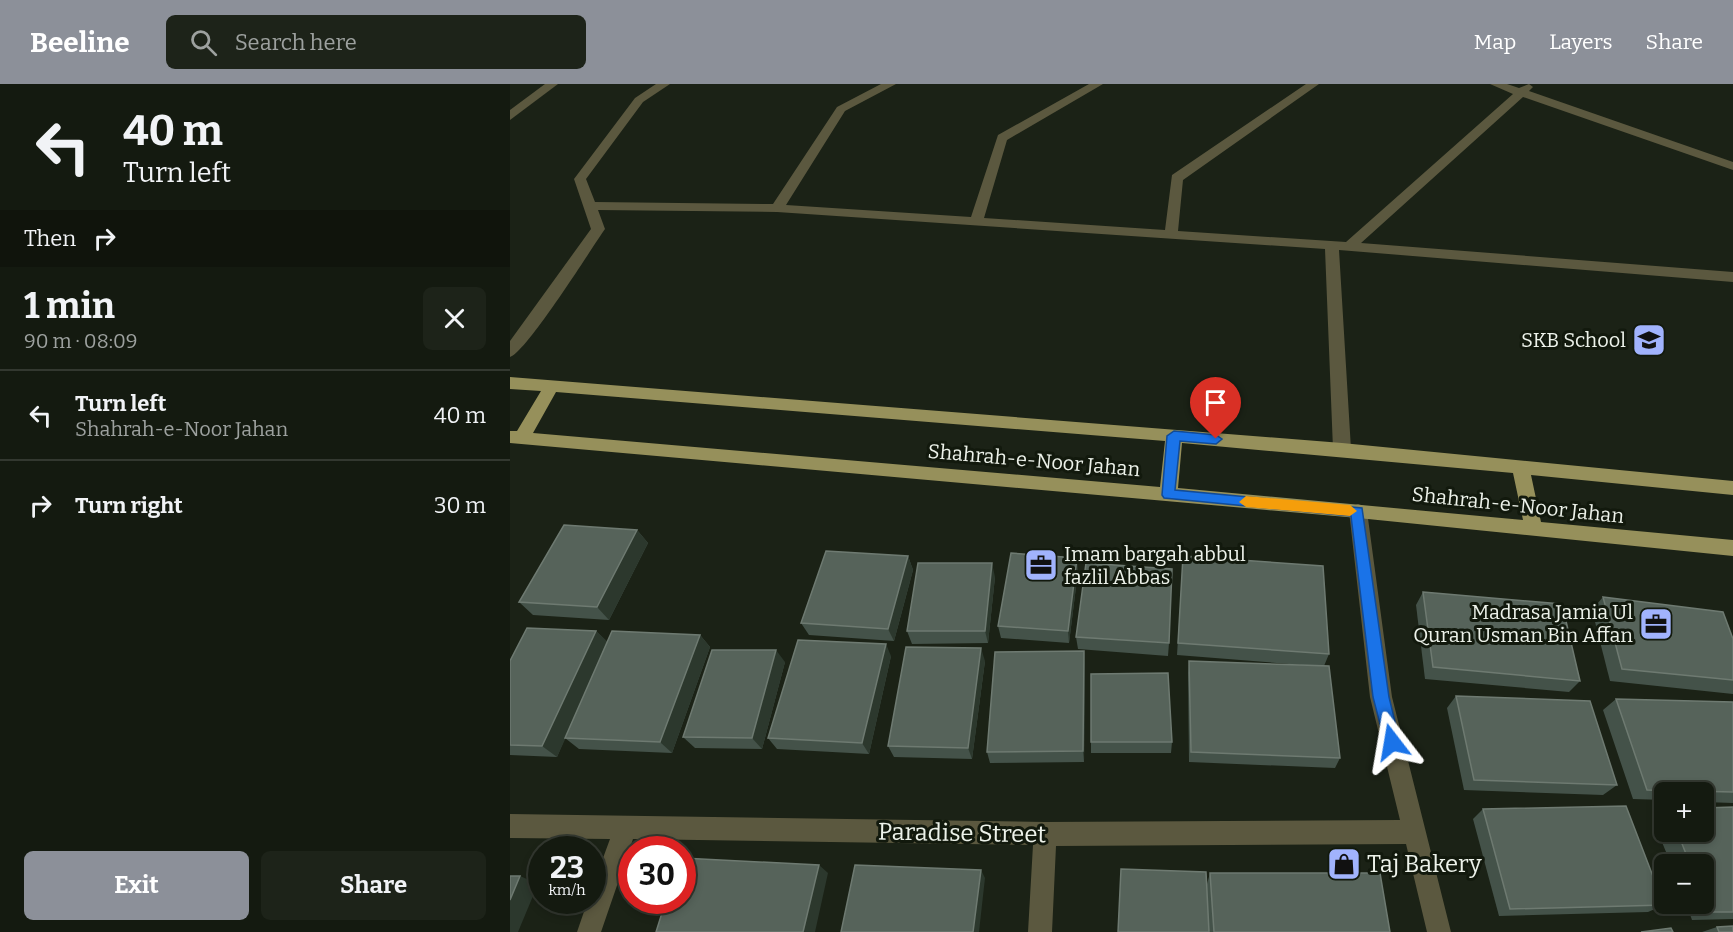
<!DOCTYPE html>
<html lang="en">
<head>
<meta charset="utf-8">
<style>
  body { margin:0; font-family:Bitter,serif; background:#1d2319; color:#f1f3f6; height:100vh; display:flex; flex-direction:column; font-size:22px; white-space:nowrap }
  * { box-sizing:border-box; margin:0 }
  p { font-size:20px; color:#9da19f }
  .icon { flex:none; width:33px; height:33px; fill:none; stroke:currentColor; stroke-width:2; stroke-linecap:round; stroke-linejoin:round }
  .map { position:relative; flex:1; overflow:hidden }
  .panel { display:flex; flex-direction:column; background:#141a10; width:510px }
  .panel>* { flex:none }
  .banner { background:#141a10; color:#f1f3f6; overflow:hidden }
  .tools { position:absolute; left:1144px; top:698px; display:grid; gap:12px }
  .tools a { display:grid; place-items:center; width:60px; height:60px; border-radius:9px; background:#141a10; box-shadow:0 3px 9px #0003,0 0 0 2px #333830; font-size:30px }
  .speed { position:absolute; left:18px; top:752px; display:flex; gap:12px; font-size:30px; font-weight:700; text-align:center }
  .speed>* { display:grid; place-content:center; width:78px; height:78px; border-radius:50%; background:#141a10; box-shadow:0 3px 9px #0003,0 0 0 2px #333830; line-height:1 }
  .speed small { font-size:15px; font-weight:400 }
  .speed .limit { border:9px solid #d22; background:#fff; color:#111 }
  .pin { position:absolute; display:grid; place-items:center; width:51px; height:51px; color:#fff; margin:-62px -26px; border-radius:50% 50% 50% 0; rotate:-45deg; box-shadow:0 0 6px #0007 }
  .pin .icon { rotate:45deg }
  .me { position:absolute; width:66px; margin:-33px; rotate:346deg; stroke-linejoin:round; filter:drop-shadow(0 0 4px #0008) }
  .turn { display:flex; align-items:center; gap:21px; height:126px; padding:0 24px; font-size:27px }
  .turn .icon { width:78px; height:78px; stroke-width:2.5 }
  .turn b { display:block; font-size:42px; line-height:51px }
  .then { display:flex; align-items:center; height:57px; padding:0 24px; background:#0003; gap:12px; font-size:22px }
  .round { display:grid; place-items:center; flex:none; width:63px; height:63px; border-radius:9px; background:#1d2319 }
  .headline { display:flex; align-items:center; justify-content:space-between; height:102px; padding:0 24px }
  h1 { font-size:36px; font-weight:700; line-height:45px }
  .cta { display:flex; gap:12px; margin-top:auto; padding:12px 24px }
  .cta a { flex:1; height:69px; border-radius:9px; background:#8c9099; color:#fff; font-size:24px; font-weight:700; line-height:69px; text-align:center }
  .cta a+a { background:#1d2319; color:#f1f3f6 }
  ul { padding:0; list-style:none }
  li { display:flex; align-items:center; gap:18px; height:90px; padding:0 24px; border-top:2px solid #333830 }
  li div { flex:1 }
  li b { display:block; font-size:22px }
  li em { font-style:normal }
  header { display:flex; align-items:center; gap:36px; box-sizing:border-box; height:84px; padding:0 30px; background:#8c9099; color:#fff }
  header strong { font-size:28px }
  nav { display:flex; gap:33px; margin-inline-start:auto; font-size:21px }
  .search { width:420px; height:54px; background:#1d2319; display:flex; align-items:center; gap:15px; box-sizing:border-box; padding:0 21px; border-radius:9px; color:#9da19f; font-size:22px }
  main { display:flex; flex:1; min-height:0 }
  .map>svg:first-child { display:block }
  .lines { fill:none; stroke-linecap:round; stroke-linejoin:round }
  .minor { fill:#5b583f; fill-rule:evenodd }
  .major { fill:#96905b; fill-rule:evenodd }
  .wall { fill:#445249 }
  .shaded-wall { fill:#2c382d }
  .building { fill:#56635a; stroke:#6e7a71; stroke-width:1.5 }
  .route { fill:#1a73e8; stroke:#114b97; stroke-width:1.5 }
  .slow { fill:#f59e0b }
  .labels { text-anchor:middle; dominant-baseline:central; stroke-width:6; stroke-linejoin:round; paint-order:stroke }
  .poi-label { font-size:20px; fill:#edf2ea; stroke:#12190d; text-anchor:end }
  .street-label { font-size:20px; fill:#edf2ea; stroke:#12190d }
  .near-street-label { font-size:24px; fill:#edf2ea; stroke:#12190d }
  .near-poi-label { font-size:24px; fill:#edf2ea; stroke:#12190d; text-anchor:start }
</style>
</head>
<body>
<header>
<strong>Beeline</strong>
<div class="search"><svg class="icon" aria-label="search" viewBox="0 0 24 24"><circle cx="10" cy="10" r="6"/><path d="M15 15l6 6"/></svg>Search here</div>
<nav><a>Map</a><a>Layers</a><a>Share</a></nav>
</header>
<main>
<section class="panel">
<div class="banner">
<div class="turn"><svg class="icon" aria-label="left" viewBox="0 0 24 24"><path d="M17 20v-9H6M10 6l-5 5 5 5"/></svg><div><b>40 m</b>Turn left</div></div>
<div class="then">Then<svg class="icon" aria-label="right" viewBox="0 0 24 24"><path d="M7 20v-9h11M14 6l5 5-5 5"/></svg></div>
</div>
<div class="headline"><div><h1>1 min</h1><p>90 m · 08:09</p></div><a class="round"><svg class="icon" aria-label="close" viewBox="0 0 24 24"><path d="M6 6l12 12M18 6L6 18"/></svg></a></div>
<ul>
<li><svg class="icon" aria-label="left" viewBox="0 0 24 24"><path d="M17 20v-9H6M10 6l-5 5 5 5"/></svg><div><b>Turn left</b><p>Shahrah-e-Noor Jahan</p></div><em>40 m</em></li>
<li><svg class="icon" aria-label="right" viewBox="0 0 24 24"><path d="M7 20v-9h11M14 6l5 5-5 5"/></svg><div><b>Turn right</b></div><em>30 m</em></li>
</ul>
<div class="cta"><a>Exit</a><a>Share</a></div>
</section>
<div class="map">
<svg width="1223" height="848" viewBox="0 0 1223 848">
  <rect width="100%" height="100%" fill="#1b2216"/>
  <g class="lines">
    <!-- minor -->
    <g class="minor">
      <polygon points="35,0 48,0 0,36 0,26"/>
      <path d="M 146,0 L 160,0 L 133,18 L 76,95 L 85,118 L 263,120 L 327,23 L 371,0 L 386,0 L 335,27 L 276,121 L 461,133 L 488,51 L 579,0 L 593,0 L 497,56 L 474,134 L 655,146 L 662,91 L 796,0 L 809,0 L 673,96 L 668,147 L 836,158 L 1003,10 L 980,0 L 997,0 L 1009,4 L 1019,0 L 1023,3 L 1019,7 L 1223,78 L 1223,86 L 1013,13 L 851,159 L 1223,188 L 1223,198 L 829,166 L 841,365 L 838,370 L 832,371 L 826,370 L 823,365 L 815,165 L 267,128 L 88,126 L 95,145 C 81,165 16,269 0,273 L 0,257 L 81,145 L 64,95 L 125,14 Z"/>
      <polygon points="848,420 854,422 857,427 882,613 941,848 917,848 896,760 546,762 542,848 518,848 523,761 123,755 91,848 67,848 78,816 82,816 82,804 100,755 0,754 0,730 535,738 890,736 860,613 839,427 842,422"/>
    </g>
    <!-- major -->
    <path class="major" d="M 0,293 L 832,359 L 1223,397 L 1223,411 L 1021,391 L 1031,438 L 1223,456 L 1223,472 L 848,434 L 0,359 L 0,347 L 7,347 L 31,307 L 0,305 ZM 46,308 L 655,357 L 650,403 L 23,349 ZM 672,359 L 1003,389 L 1013,436 L 668,404 Z"/>
  </g>
  <!-- wall -->
  <g class="wall">
    <polygon points="127,446 138,459 99,536 23,531 9,518"/>
    <polygon points="398,472 403,486 384,557 299,551 291,539"/>
    <polygon points="673,472 819,570 814,582 830,674 825,684 679,678 678,589 679,577 805,582 667,571"/>
    <polygon points="568,487 559,559 491,554 488,542"/>
    <polygon points="485,493 478,559 402,560 397,547"/>
    <polygon points="913,508 1070,597 1059,608 915,595 906,521"/>
    <polygon points="1093,513 1223,555 1223,610 1100,597 1082,526"/>
    <polygon points="86,547 97,558 190,551 200,563 162,669 69,665 55,654 47,673 0,671 0,577"/>
    <polygon points="566,553 659,559 658,572 568,565"/>
    <polygon points="381,572 359,670 267,665 258,654"/>
    <polygon points="475,577 462,675 384,673 378,662"/>
    <polygon points="275,578 252,665 185,664 173,653"/>
    <polygon points="575,579 574,678 480,679 477,668"/>
    <polygon points="946,612 1107,701 1093,711 954,706 937,624"/>
    <polygon points="1106,615 1223,618 1223,719 1194,718 1194,708 1155,708 1155,716 1123,715 1093,626"/>
    <polygon points="581,658 662,658 661,669 581,669"/>
    <polygon points="1223,723 1223,835 1182,836 1176,819 1194,819 1194,780 1161,780 1142,734 1155,726 1155,747 1194,747"/>
    <polygon points="973,725 1154,821 1138,828 989,832 963,735"/>
    <polygon points="700,789 880,848 608,848 697,800"/>
    <polygon points="1207,843 1223,848 1192,848"/>
  </g>
  <!-- shaded-wall -->
  <g class="shaded-wall">
    <polygon points="127,446 138,459 99,536 87,523"/>
    <polygon points="398,472 403,486 384,557 378,545"/>
    <polygon points="567,474 568,487 559,559 558,547"/>
    <polygon points="482,479 485,493 478,559 475,547"/>
    <polygon points="86,547 99,559 47,673 32,662"/>
    <polygon points="190,551 200,563 162,669 150,658"/>
    <polygon points="376,560 381,572 359,670 352,659"/>
    <polygon points="471,564 475,577 462,675 458,664"/>
    <polygon points="266,566 275,578 252,665 242,654"/>
    <polygon points="574,567 575,579 574,678 573,667"/>
    <polygon points="309,781 318,789 305,848 293,848"/>
    <polygon points="471,786 475,794 469,848 463,848"/>
    <polygon points="10,792 28,800 8,848 0,848 0,816"/>
  </g>
  <!-- building -->
  <g class="building">
    <polygon points="54,441 127,446 87,523 9,518"/>
    <polygon points="316,467 398,472 378,545 291,539"/>
    <polygon points="501,469 567,474 558,547 488,542"/>
    <polygon points="673,472 813,482 819,570 668,559"/>
    <polygon points="408,479 482,479 475,547 397,547"/>
    <polygon points="576,479 662,485 659,559 566,553"/>
    <polygon points="913,508 1052,520 1070,597 923,583"/>
    <polygon points="1093,513 1213,528 1223,555 1223,596 1112,585"/>
    <polygon points="17,544 86,547 32,662 0,661 0,577"/>
    <polygon points="102,547 190,551 150,658 55,654"/>
    <polygon points="288,556 376,560 352,659 258,654"/>
    <polygon points="396,563 471,564 458,664 378,662"/>
    <polygon points="202,566 266,566 242,654 173,653"/>
    <polygon points="574,567 573,667 477,668 485,568"/>
    <polygon points="679,577 819,582 830,674 681,668"/>
    <polygon points="658,589 662,658 581,658 581,590"/>
    <polygon points="946,612 1080,617 1107,701 964,696"/>
    <polygon points="1106,615 1223,618 1223,708 1137,706"/>
    <polygon points="1116,722 1154,821 1000,825 973,725"/>
    <polygon points="1223,723 1223,828 1200,828 1194,814 1194,780 1180,780 1167,747 1194,747 1194,724"/>
    <polygon points="172,774 309,781 293,848 146,848 156,816 172,816"/>
    <polygon points="345,781 471,786 463,848 331,848"/>
    <polygon points="611,785 696,788 699,848 608,848"/>
    <polygon points="700,789 870,789 880,848 704,848"/>
    <polygon points="0,792 10,792 0,816"/>
    <polygon points="1223,842 1223,848 1209,848 1207,843"/>
    <polygon points="1161,844 1163,848 1131,848"/>
  </g>
  <!-- route -->
  <polygon class="route" points="664,347 706,351 712,355 706,360 670,357 665,406 852,424 879,613 890,658 888,663 882,666 876,663 863,613 841,432 654,414 652,411 657,352"/>
  <!-- slow -->
  <polygon class="slow" points="736,412 840,421 847,427 840,432 736,423 729,418"/>
  <!-- icons -->
  <defs>
    <symbol id="school-square" viewBox="-11 -11 22 22"><rect x="-9" y="-9" width="18" height="18" rx="4" fill="#a1b3fd" stroke="#12190d"/><path d="M0-5L7-2L0 1L-7-2ZM-4 1L0 2.5L4 1V4Q0 6-4 4Z" fill="#111"/></symbol>
    <symbol id="office-square" viewBox="-11 -11 22 22"><rect x="-9" y="-9" width="18" height="18" rx="4" fill="#a1b3fd" stroke="#12190d"/><path d="M-6-3h4V-5.5h4V-3h4V5H-6ZM-1-4.5V-3h2v-1.5ZM-6 0V1H6V0Z" fill="#111"/></symbol>
    <symbol id="shop-square" viewBox="-11 -11 22 22"><rect x="-9" y="-9" width="18" height="18" rx="4" fill="#a1b3fd" stroke="#12190d"/><path d="M-5-2.5h2.3a2.7 3.5 0 0 1 5.4 0H5L5.5 6h-11ZM-1.5-2.5h3a1.5 2.3 0 0 0-3 0Z" fill="#111"/></symbol>
  </defs>
  <g fill-rule="evenodd">
    <use href="#school-square" x="1120" y="237" width="38" height="38"/>
    <use href="#office-square" x="512" y="462" width="38" height="38"/>
    <use href="#office-square" x="1127" y="521" width="38" height="38"/>
    <use href="#shop-square" x="815" y="761" width="38" height="38"/>
  </g>
  <g class="labels">
    <!-- poi labels -->
    <g class="poi-label">
      <text x="1116" y="256">SKB School</text>
      <text x="554" y="470" text-anchor="start">Imam bargah abbul<tspan x="554" dy="23">fazlil Abbas</tspan></text>
      <text x="1123" y="528">Madrasa Jamia Ul<tspan x="1123" dy="23">Quran Usman Bin Affan</tspan></text>
    </g>
    <!-- street labels -->
    <g class="street-label">
      <text transform="translate(524 376) rotate(5)">Shahrah-e-Noor Jahan</text>
      <text transform="translate(1008 421) rotate(6)">Shahrah-e-Noor Jahan</text>
    </g>
    <!-- near-street labels -->
    <g class="near-street-label">
      <text transform="translate(452 749) rotate(1)">Paradise Street</text>
    </g>
    <!-- near-poi labels -->
    <g class="near-poi-label">
      <text x="857" y="780">Taj Bakery</text>
    </g>
  </g>
</svg>
<div class="tools">
<a>+</a>
<a>−</a>
</div>
<div class="speed"><div>23<small>km/h</small></div><div class="limit">30</div></div>
<div class="pin" style="left:706px;top:355px;background:#d93025"><svg class="icon" aria-label="arrive" viewBox="0 0 24 24"><path d="M6 21V4h12l-3 4 3 4H6"/></svg></div>
<svg class="me" style="left:882px;top:658px" viewBox="-20 -20 40 40"><path d="M0-17L14 15 0 8-14 15z" fill="#1a73e8" stroke="#fff" stroke-width="4"/></svg>
</div>
</main>
</body>
</html>
